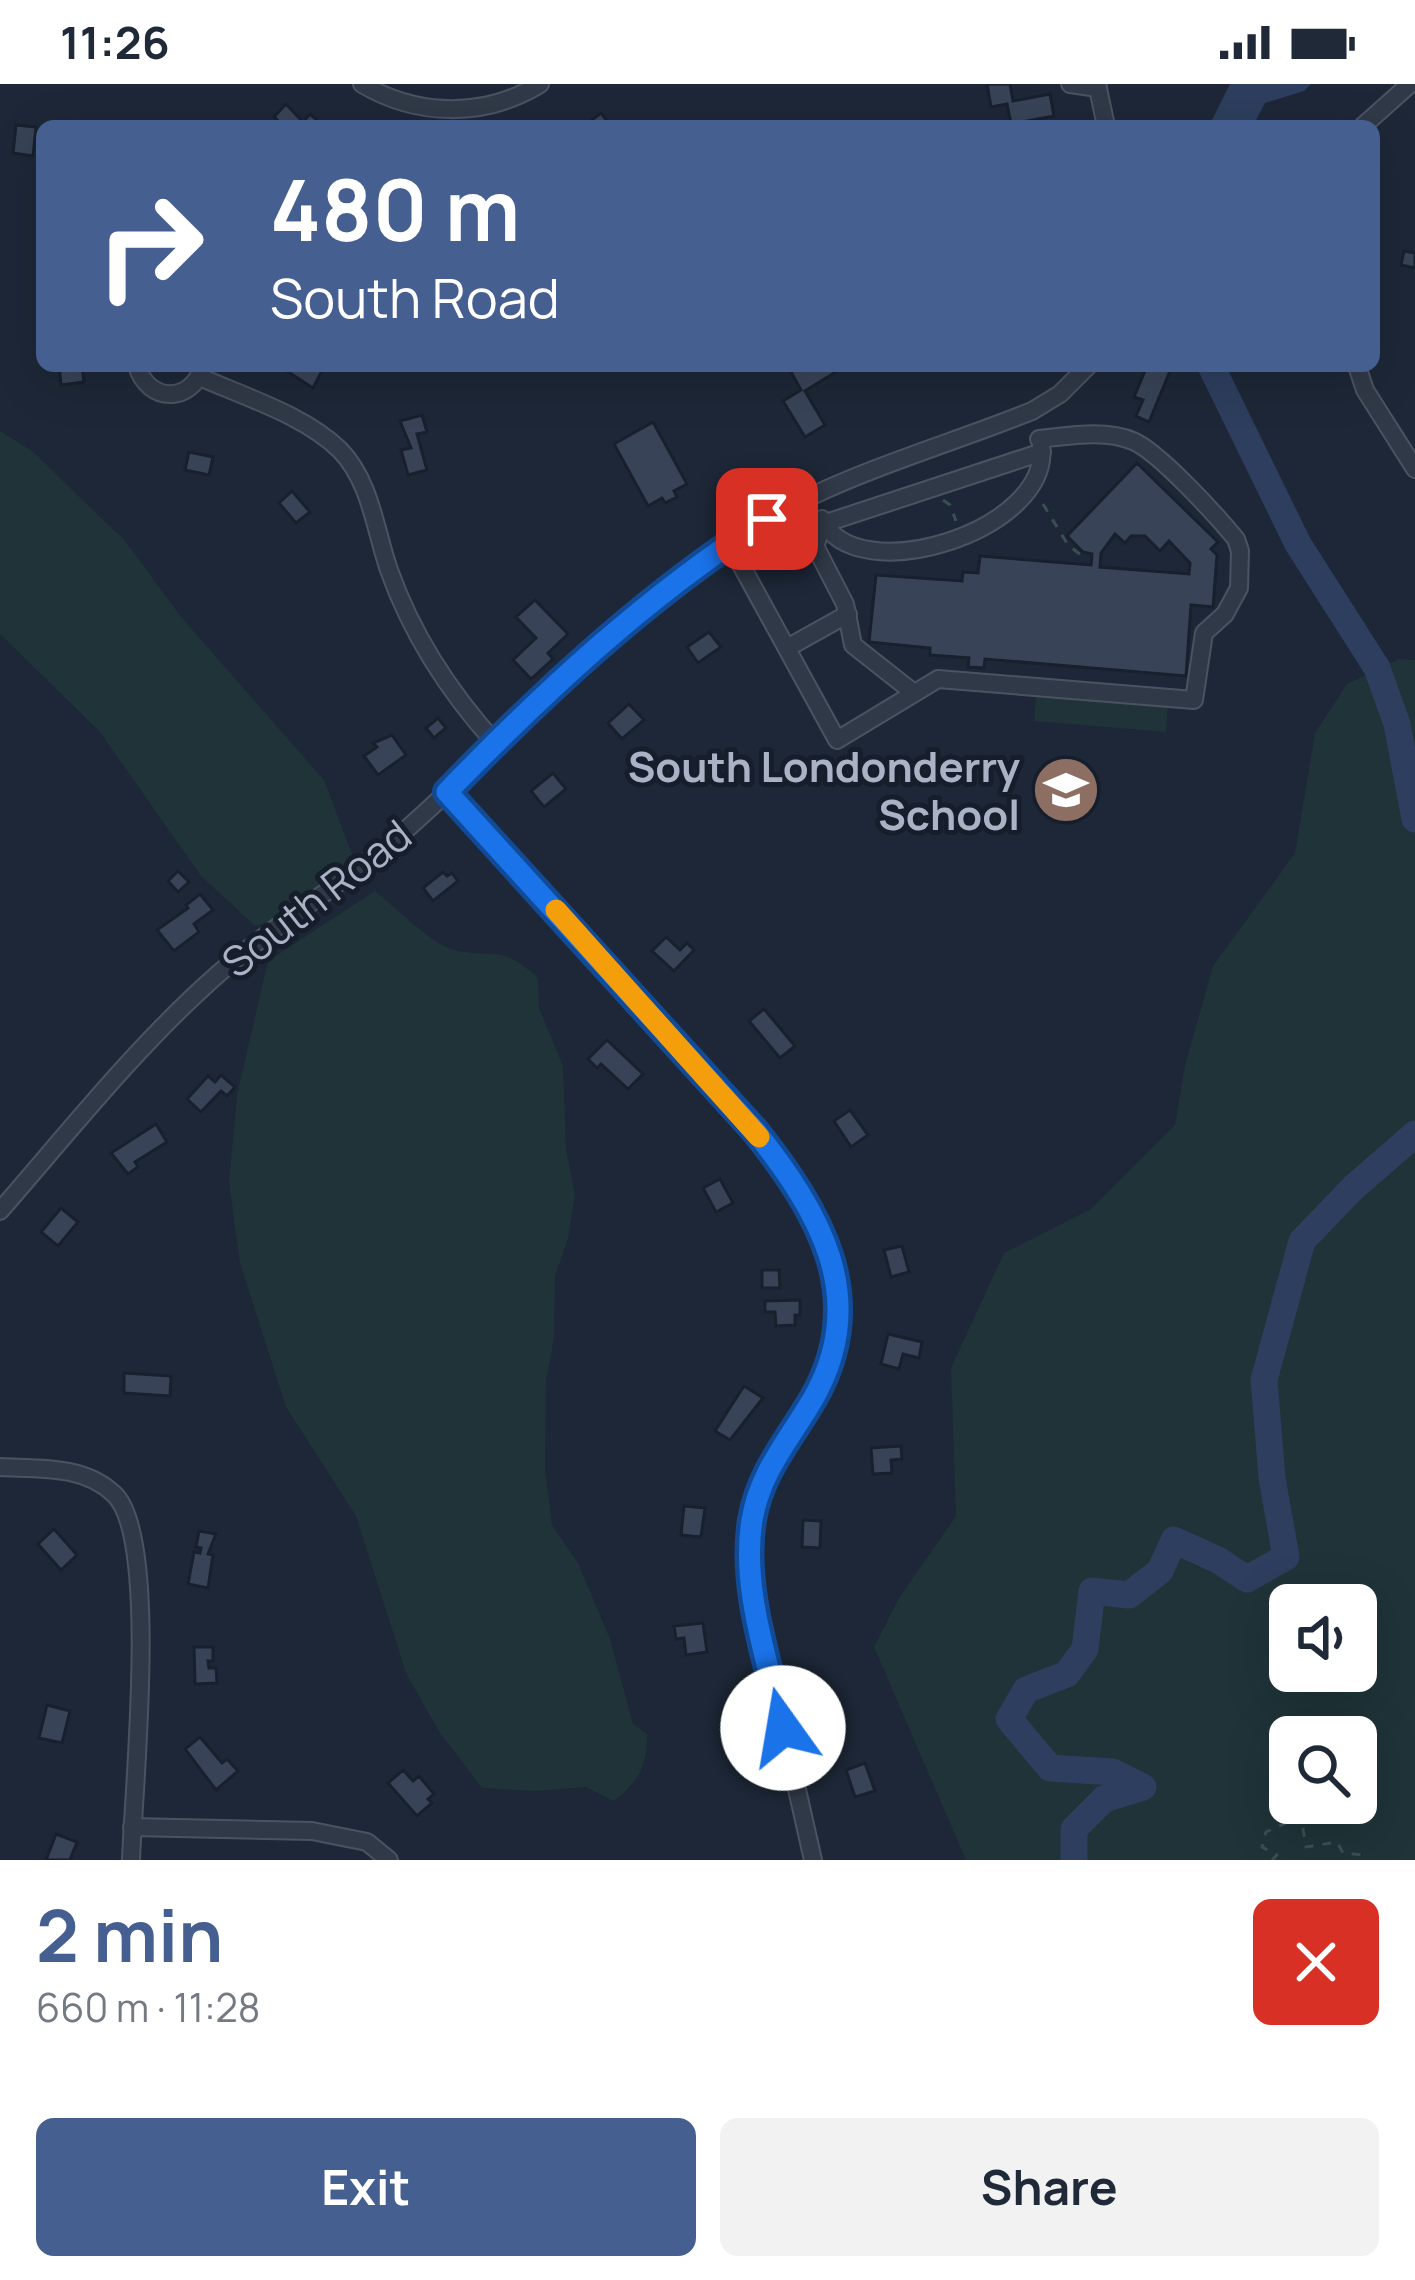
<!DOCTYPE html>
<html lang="en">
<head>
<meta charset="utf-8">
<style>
  body { margin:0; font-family:Manrope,sans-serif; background:#f2f2f3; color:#1f2937; height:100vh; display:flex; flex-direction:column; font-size:45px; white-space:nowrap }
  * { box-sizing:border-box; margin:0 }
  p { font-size:39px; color:#747a83 }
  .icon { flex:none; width:66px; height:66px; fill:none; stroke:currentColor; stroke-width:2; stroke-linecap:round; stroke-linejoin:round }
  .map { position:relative; height:1776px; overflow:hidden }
  .sheet { display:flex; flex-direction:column; background:#fff; flex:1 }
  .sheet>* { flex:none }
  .guide { position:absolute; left:36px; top:36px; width:1344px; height:252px; border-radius:18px; box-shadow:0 12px 48px #0002; background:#465f91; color:#fff; overflow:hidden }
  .fabs { position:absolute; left:1269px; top:1500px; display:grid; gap:24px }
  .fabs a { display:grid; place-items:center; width:108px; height:108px; border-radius:18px; background:#fff; box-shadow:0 12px 48px #0002; font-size:60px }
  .pin { position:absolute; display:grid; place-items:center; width:102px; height:102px; color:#fff; margin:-51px; border-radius:24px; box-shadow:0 6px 18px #0006 }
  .me { position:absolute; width:132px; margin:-66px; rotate:347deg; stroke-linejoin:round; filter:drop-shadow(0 0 9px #0008) }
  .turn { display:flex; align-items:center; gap:42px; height:252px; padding:0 36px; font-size:54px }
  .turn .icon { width:156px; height:156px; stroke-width:2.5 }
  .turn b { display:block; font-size:84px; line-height:102px }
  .round { display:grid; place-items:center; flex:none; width:126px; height:126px; border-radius:18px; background:#f2f2f3 }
  .head { display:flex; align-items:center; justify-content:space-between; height:204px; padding:0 36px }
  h1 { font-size:72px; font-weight:700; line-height:90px; color:#465f91 }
  .button { display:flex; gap:24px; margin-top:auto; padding:24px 36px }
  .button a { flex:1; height:138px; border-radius:18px; background:#465f91; color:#fff; font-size:48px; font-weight:700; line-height:138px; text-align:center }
  .button a+a { background:#f2f2f3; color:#1f2937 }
  .status { display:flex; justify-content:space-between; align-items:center; height:84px; padding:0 60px; background:#fff; direction:ltr }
  .status svg { height:33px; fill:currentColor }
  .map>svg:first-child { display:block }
  .green { fill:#1f3338; fill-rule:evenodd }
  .water { fill:#2d3e5e }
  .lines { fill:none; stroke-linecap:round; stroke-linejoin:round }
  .river { stroke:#2d3e5e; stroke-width:27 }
  .building { fill:#384357; stroke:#18202d; stroke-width:3; fill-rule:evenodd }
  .minor-casing { stroke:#4b5362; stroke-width:20 }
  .path { stroke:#394f52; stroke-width:3; stroke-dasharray:9 9; stroke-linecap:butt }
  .minor { stroke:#303947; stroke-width:16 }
  .route-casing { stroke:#114b97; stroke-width:30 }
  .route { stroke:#1a73e8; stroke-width:21 }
  .slow { stroke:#f59e0b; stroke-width:21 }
  .labels { text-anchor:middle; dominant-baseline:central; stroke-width:10; stroke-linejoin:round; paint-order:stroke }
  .poi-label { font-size:42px; font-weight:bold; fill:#aab3c5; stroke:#161e2b; text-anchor:end }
  .street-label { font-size:42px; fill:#aab3c5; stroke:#161e2b }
</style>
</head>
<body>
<div class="status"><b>11:26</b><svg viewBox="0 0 49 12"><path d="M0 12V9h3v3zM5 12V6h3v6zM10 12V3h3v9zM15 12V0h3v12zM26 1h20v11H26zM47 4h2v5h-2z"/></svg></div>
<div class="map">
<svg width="1415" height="1776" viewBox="0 0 1415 1776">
  <rect width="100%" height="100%" fill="#1d2737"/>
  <!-- green -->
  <g class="green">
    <polygon points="0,347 32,367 125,457 182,534 324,696 354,775 269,838 255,842 201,792 100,648 0,550"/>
    <path d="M 1399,575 L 1415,576 L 1415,1776 L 966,1776 L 874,1563 L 899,1514 L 956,1432 L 951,1284 L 1004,1169 L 1091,1125 L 1175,1041 L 1185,981 L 1213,882 L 1295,769 L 1315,649 L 1347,600 ZM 1356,1521 L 1356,1587 L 1290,1587 L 1290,1521 ZM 1290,1653 L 1356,1653 L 1356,1719 L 1290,1719 Z"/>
    <polygon points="1038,595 1169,607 1166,648 1034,637"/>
    <path d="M 375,807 C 393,821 431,859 451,865 C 494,877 498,857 538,894 L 539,924 L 563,982 L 566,1065 L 575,1111 L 568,1155 L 555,1192 L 554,1254 L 546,1297 L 545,1387 L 552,1441 L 578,1479 L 610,1555 L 633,1640 L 647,1650 C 647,1683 639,1697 614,1717 L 586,1703 L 536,1707 L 482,1704 L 440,1649 L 406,1589 L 356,1432 L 286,1323 L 240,1179 L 229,1098 L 237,1011 L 268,877 Z"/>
  </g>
  <!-- water -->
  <polygon class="water" points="1230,0 1311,0 1304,7 1265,19 1253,42 1209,42"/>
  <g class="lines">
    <!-- river -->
    <g class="river">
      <polyline points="1211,282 1298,460 1377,584 1397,640 1415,735"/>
      <polyline points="1074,1776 1074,1745 1104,1715 1143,1703 1113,1688 1050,1684 1009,1635 1026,1606 1067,1590 1085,1565 1092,1507 1129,1511 1160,1487 1174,1456 1218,1476 1247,1495 1286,1473 1272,1394 1264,1296 1302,1157 1353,1104 1415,1050"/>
    </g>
  </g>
  <!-- building -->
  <g class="building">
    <polygon points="987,0 1010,0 1013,17 1050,10 1054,32 1011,40 1007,20 991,23"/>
    <polygon points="286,20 303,38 310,30 324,42 284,42 274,33"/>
    <polygon points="601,29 611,42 584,42"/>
    <polygon points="16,41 36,43 33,72 13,69"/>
    <polygon points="1404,167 1415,169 1415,184 1401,181"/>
    <polygon points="59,282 82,282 84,298 61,301"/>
    <polygon points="279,282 318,282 323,285 313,304"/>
    <polygon points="802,282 837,282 839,286 805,307 825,341 805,353 783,317 801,306 791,288"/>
    <polygon points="1147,282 1170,287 1149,338 1136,332 1143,316 1134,313"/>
    <polygon points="422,331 427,348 417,350 427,386 408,391 401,366 411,364 400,337"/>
    <polygon points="653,338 687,400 674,407 677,413 665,419 662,414 648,422 614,360"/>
    <polygon points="189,368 213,373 209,391 185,386"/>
    <path d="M 1137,379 L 1218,458 L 1211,465 L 1217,471 L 1213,523 L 1191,521 L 1186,592 L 985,575 L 984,584 L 968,583 L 969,574 L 930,571 L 930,564 L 869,558 L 876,491 L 962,497 L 963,488 L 978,489 L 980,472 L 1091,481 L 1092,470 L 1083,468 L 1067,452 ZM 1115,450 L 1125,459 L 1131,452 L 1145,452 L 1160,467 L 1169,457 L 1190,479 L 1189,490 L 1100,483 L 1101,469 Z"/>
    <polygon points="292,407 310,428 296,439 279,419"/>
    <polygon points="535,516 568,550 548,569 553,575 531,595 513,576 536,554 516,533"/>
    <polygon points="709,548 721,563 698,579 687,563"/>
    <polygon points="629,620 644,636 622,655 608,639"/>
    <polygon points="438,634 446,644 434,654 426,644"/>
    <polygon points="392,651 406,671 378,691 364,672 377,663 373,659"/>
    <polygon points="553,689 566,705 544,723 531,707"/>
    <polygon points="178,787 189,798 178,808 168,797"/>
    <polygon points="443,788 447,792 452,789 458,797 433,817 423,804"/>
    <polygon points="200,810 213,826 194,840 199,848 174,867 157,846 188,824 186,821"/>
    <polygon points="666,853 680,866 687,859 694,866 674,887 652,867"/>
    <polygon points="764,925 795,962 780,974 749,937"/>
    <polygon points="607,956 643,990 628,1005 601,980 597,984 588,975"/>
    <polygon points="221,991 235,1003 227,1012 221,1007 201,1028 187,1015 208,992 215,998"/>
    <polygon points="850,1026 868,1051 851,1063 834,1037"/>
    <polygon points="156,1040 167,1058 135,1078 138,1083 128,1090 111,1069"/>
    <polygon points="720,1095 733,1119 716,1128 703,1104"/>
    <polygon points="61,1124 78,1138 58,1162 41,1148"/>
    <polygon points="902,1162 909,1188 891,1193 884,1166"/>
    <polygon points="762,1186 779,1186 780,1204 762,1204"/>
    <polygon points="800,1216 800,1231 795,1231 795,1241 776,1242 775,1228 765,1228 765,1217"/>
    <polygon points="888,1250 922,1258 919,1274 903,1270 899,1285 881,1280"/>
    <polygon points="124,1289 171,1292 170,1312 124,1309"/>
    <polygon points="744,1302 763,1314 730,1356 715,1347"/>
    <polygon points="901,1362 902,1375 891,1376 892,1389 873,1390 871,1364"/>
    <polygon points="684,1422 705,1424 701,1453 681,1451"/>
    <polygon points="803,1436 821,1437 820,1464 802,1463"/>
    <polygon points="54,1445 77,1471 61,1486 38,1460"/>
    <polygon points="199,1447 216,1450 208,1470 213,1471 208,1504 188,1500 194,1468 200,1469 201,1464 196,1463"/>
    <polygon points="703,1539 707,1568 686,1571 684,1554 676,1555 674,1542"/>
    <polygon points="194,1563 213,1563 213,1577 208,1577 209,1584 216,1584 217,1599 195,1600"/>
    <polygon points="47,1621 70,1627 62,1659 39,1654"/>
    <polygon points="200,1653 222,1679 227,1675 238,1687 216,1706 185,1665"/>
    <polygon points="865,1679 875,1707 855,1713 846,1686"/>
    <polygon points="403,1686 413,1697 419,1692 434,1710 428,1715 432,1719 417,1732 388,1699"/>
    <polygon points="56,1750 77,1758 70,1776 46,1776"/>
  </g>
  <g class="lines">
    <defs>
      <g id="minor">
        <path d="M 362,0 C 418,33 485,34 540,0"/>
        <polyline points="1070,0 1098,4"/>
        <polyline points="1097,0 1106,42"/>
        <polyline points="1363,42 1410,0"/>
        <path d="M 137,282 C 148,319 192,320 203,282"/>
        <polyline points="1357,282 1365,306 1415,385"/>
        <path d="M 200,293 C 245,313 304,331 340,366 C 371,398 375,446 389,486 C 412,551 450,609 496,660"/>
        <path d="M 822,435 C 855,508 1052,447 1041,362"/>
        <path d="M 729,459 L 837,656 L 938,595 L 1194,616 L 1204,549 L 1225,530 L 1239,504 L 1240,467 L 1236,455 C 1217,432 1159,368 1133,357 C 1105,345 1069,352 1039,355"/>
        <polyline points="787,564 848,530"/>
        <polyline points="914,609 853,561 845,520 815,462 823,440 1042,368"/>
        <path d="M 447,708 L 756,1048 C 819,1129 866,1205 817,1308 C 803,1335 782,1359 767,1385 C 746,1423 749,1470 753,1511 L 813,1776"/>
        <path d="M 0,1127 C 67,1050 132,968 208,899 C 270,842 345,800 408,744 C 525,640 628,516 764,437 C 848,388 943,363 1032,327 L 1060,310 L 1088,282"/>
        <path d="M 0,1383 C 39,1385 84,1381 114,1410 C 160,1453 133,1708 131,1776"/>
        <polyline points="132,1743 312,1747 367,1758 389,1776"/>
      </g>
    </defs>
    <!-- minor casing -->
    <use href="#minor" class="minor-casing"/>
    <!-- path -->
    <g class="path">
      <polyline points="943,416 950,421 956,437"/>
      <polyline points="1043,420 1068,461 1086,475"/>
      <polyline points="1272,1776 1277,1771 1262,1763 1266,1748 1301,1732 1306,1763 1337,1758 1343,1769 1364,1771 1362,1776"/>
    </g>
    <!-- minor -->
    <use href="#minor" class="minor"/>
  </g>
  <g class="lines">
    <defs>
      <path id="route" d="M 767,435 C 649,510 545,607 447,708 L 756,1048 C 819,1128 871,1214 813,1315 C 789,1356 760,1388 752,1436 C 741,1504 768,1578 783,1644"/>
    </defs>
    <!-- route casing -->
    <use href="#route" class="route-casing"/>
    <!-- route -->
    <use href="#route" class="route"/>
    <!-- slow -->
    <polyline class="slow" points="556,826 759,1053"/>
  </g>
  <!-- icons -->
  <defs>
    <symbol id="school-disc" viewBox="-11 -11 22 22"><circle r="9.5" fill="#8d6e63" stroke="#161e2b"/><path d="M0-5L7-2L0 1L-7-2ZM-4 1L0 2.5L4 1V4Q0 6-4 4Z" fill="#fff"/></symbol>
  </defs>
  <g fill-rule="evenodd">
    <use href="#school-disc" x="1028" y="668" width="76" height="76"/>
  </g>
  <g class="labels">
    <!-- poi labels -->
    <g class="poi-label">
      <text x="1020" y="682">South Londonderry<tspan x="1020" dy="48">School</tspan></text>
    </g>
    <!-- street labels -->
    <g class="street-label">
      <text transform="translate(316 814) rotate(-38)">South Road</text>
    </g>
  </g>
</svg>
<div class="fabs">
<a><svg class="icon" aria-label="sound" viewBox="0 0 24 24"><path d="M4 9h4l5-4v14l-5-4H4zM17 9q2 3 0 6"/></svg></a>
<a><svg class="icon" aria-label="search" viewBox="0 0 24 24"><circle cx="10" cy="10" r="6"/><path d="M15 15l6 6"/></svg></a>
</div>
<div class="pin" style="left:767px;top:435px;background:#d93025"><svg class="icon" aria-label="arrive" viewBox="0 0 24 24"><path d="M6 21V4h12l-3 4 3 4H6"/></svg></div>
<svg class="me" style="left:783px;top:1644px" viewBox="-20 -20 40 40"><circle r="19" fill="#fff"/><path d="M0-13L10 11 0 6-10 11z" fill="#1a73e8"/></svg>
<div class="guide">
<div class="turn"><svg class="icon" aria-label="right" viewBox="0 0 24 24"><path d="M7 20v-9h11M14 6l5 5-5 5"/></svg><div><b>480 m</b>South Road</div></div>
</div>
</div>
<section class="sheet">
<div class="head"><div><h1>2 min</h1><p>660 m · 11:28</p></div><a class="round" style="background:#d93025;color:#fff"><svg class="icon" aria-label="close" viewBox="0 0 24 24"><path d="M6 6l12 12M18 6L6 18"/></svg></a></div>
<div class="button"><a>Exit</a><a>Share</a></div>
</section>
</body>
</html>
